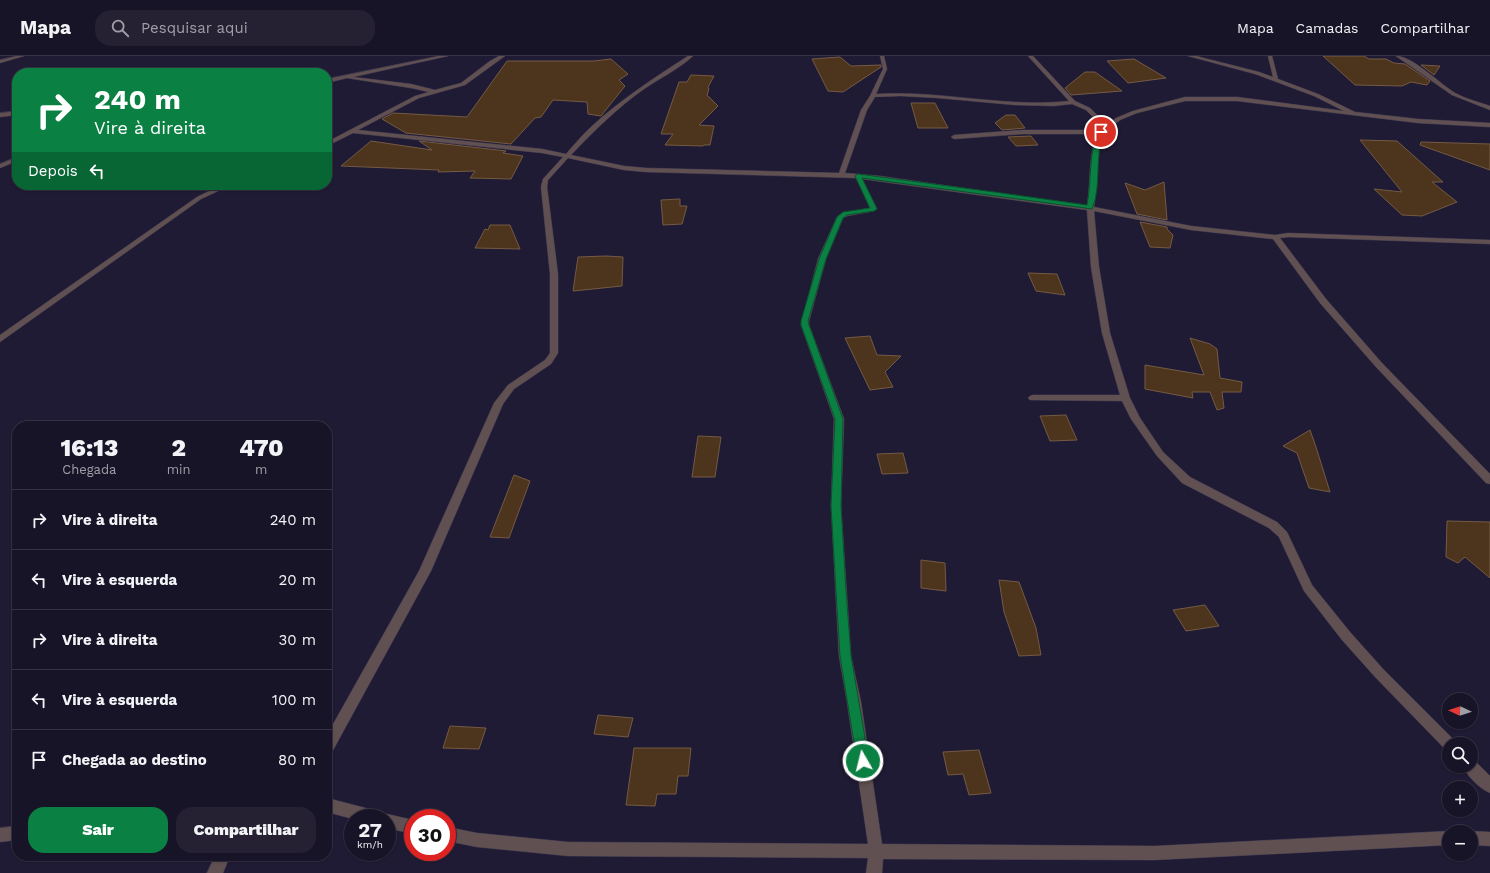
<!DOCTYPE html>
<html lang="pt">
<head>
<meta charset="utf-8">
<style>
  body { margin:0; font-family:"Work Sans",sans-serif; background:#252133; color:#f1f3f6; height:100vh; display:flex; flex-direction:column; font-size:15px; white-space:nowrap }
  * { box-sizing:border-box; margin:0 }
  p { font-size:13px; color:#9f9ea7 }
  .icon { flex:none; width:22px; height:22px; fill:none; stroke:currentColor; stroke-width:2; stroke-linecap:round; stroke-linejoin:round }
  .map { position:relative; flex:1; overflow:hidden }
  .sheet { position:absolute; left:12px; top:365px; width:320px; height:440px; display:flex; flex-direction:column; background:#181427; border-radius:16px; box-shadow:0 1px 3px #0004,0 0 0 1px #363344 }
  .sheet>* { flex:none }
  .hud { position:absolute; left:12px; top:12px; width:320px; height:122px; border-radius:16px; box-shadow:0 1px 3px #0004,0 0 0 1px #363344; background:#0b8043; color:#fff; overflow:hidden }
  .needle { width:26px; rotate:274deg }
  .controls { position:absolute; left:1442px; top:637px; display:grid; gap:8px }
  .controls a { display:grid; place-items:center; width:36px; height:36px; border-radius:50%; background:#181427; box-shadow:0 1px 3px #0004,0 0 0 1px #363344; font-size:20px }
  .speed { position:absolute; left:344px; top:753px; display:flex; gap:8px; font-size:20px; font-weight:700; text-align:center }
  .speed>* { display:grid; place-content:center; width:52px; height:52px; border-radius:50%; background:#181427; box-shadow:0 1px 3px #0004,0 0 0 1px #363344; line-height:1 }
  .speed small { font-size:10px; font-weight:400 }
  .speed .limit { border:6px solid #d22; background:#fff; color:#111 }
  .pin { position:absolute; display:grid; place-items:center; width:34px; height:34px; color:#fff; margin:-17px; border:2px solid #fff; border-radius:50%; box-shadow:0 1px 4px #0007 }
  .me { position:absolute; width:44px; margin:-22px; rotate:352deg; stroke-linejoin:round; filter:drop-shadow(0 0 3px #0008) }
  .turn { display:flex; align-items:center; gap:14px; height:84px; padding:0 16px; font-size:18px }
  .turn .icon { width:52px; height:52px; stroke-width:2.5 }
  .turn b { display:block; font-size:28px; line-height:34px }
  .then { display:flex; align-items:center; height:38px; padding:0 16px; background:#0003; gap:8px; font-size:15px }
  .eta { display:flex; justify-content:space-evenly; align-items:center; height:68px; text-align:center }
  .eta b { font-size:24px; font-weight:800; line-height:28px }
  .primary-button { display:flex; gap:8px; margin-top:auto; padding:8px 16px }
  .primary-button a { flex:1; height:46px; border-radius:16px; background:#0b8043; color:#fff; font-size:16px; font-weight:800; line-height:46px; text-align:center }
  .primary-button a+a { background:#252133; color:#f1f3f6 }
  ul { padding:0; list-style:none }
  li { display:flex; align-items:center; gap:12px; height:60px; padding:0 16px; border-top:1px solid #363344 }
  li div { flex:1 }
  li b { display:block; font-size:15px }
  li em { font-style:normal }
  header { display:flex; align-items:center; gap:24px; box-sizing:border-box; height:56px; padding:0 20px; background:#181427; border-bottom:1px solid #363344 }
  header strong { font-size:19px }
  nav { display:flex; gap:22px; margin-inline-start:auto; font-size:14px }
  .search { width:280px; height:36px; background:#252133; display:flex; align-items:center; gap:10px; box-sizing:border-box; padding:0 14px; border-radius:16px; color:#9f9ea7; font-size:15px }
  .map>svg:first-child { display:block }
  .building { fill:#4d341d; stroke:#745a44 }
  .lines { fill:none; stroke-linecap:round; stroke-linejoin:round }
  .street-casing { stroke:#3d3850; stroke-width:1 }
  .street { fill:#605051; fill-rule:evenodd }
  .route { fill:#0b8043; stroke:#07532c }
</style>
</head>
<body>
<header>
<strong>Mapa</strong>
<div class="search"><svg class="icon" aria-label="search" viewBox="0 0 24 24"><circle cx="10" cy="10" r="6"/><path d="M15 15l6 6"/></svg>Pesquisar aqui</div>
<nav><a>Mapa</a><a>Camadas</a><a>Compartilhar</a></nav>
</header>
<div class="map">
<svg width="1490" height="817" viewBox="0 0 1490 817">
  <rect width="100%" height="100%" fill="#201b34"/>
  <!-- building -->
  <g class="building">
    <polygon points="1323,0 1364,0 1369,3 1386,3 1394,7 1405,8 1430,25 1427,29 1411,26 1402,30 1355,29"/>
    <polygon points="840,1 851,10 881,9 881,11 843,36 828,35 812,3"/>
    <polygon points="611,3 628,18 619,24 625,30 601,60 588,58 587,46 553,44 541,61 535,62 511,88 406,77 382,63 393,57 467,61 507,5 594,5"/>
    <polygon points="1134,3 1166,22 1128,27 1107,5"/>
    <polygon points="1421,9 1439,10 1440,10 1434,19"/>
    <polygon points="1085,16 1095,16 1122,35 1071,39 1065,32"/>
    <polygon points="691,19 714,20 708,31 709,33 707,39 718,50 699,69 714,70 710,89 704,89 703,90 665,89 673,78 661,78 679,26 687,26"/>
    <polygon points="911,47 935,47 948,72 918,72"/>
    <polygon points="1006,59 1015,59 1025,72 1002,74 995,67"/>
    <polygon points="1031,80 1038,89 1016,90 1008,81"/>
    <polygon points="1360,84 1397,85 1443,126 1432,126 1457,146 1422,160 1402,159 1374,133 1402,136"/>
    <polygon points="371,85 432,94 419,85 506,95 503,97 523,100 511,123 470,122 475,115 438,116 439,114 341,110"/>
    <polygon points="1421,86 1490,88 1490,114 1420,89"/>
    <polygon points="1164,126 1167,164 1137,158 1125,127 1145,134"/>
    <polygon points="680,143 680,150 687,150 682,168 663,169 661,144"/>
    <polygon points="1140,166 1167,171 1167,173 1173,179 1170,192 1150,191"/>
    <polygon points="490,169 510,169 520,193 475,192 485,173 488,174"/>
    <polygon points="606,200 623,201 622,230 573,235 578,201"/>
    <polygon points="1028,217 1057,218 1065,239 1036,235"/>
    <polygon points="870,280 877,299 901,300 885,316 893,331 870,334 845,282"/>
    <polygon points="1190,282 1210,288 1217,293 1220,322 1242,326 1241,336 1222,336 1224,352 1217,354 1210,336 1192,336 1193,342 1145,333 1145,309 1204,319"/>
    <polygon points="1066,359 1077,384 1050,385 1040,360"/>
    <polygon points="1310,374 1316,391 1330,436 1309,432 1297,397 1283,390"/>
    <polygon points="698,380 721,381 715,421 692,421"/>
    <polygon points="903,397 908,417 882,418 877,398"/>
    <polygon points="514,419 530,425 509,482 490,481"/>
    <polygon points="1447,465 1490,466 1490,522 1465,501 1458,507 1446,501"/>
    <polygon points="921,504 945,507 946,535 921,532"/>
    <polygon points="999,524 1019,526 1036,572 1041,599 1019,600 1004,556"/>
    <polygon points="1205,549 1219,570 1186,575 1173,554"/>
    <polygon points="598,659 633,662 628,681 594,678"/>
    <polygon points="450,670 486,672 479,693 443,692"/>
    <polygon points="634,692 691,692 688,720 678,720 676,738 657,738 655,750 626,749"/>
    <polygon points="979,694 991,737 969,739 963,718 948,719 943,696"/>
  </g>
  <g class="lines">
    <defs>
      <g id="street">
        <polygon points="17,0 24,0 0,7 0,4"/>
        <path d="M 439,0 L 448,0 L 353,21 L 411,28 L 435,34 L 461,27 L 490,5 L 499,0 L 505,0 L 465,29 L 419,42 L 358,74 L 542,93 L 566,98 C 574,89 582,79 591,71 C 620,44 654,22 688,0 L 693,0 C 679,13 660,22 644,33 C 617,52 594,75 571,99 L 624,110 L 646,112 L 839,117 L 861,54 L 870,40 L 883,13 L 880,0 L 884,0 L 887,13 L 876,38 C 941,34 1005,52 1069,45 L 1028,0 L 1033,0 L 1075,45 L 1090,52 L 1107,69 L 1116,62 L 1133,55 L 1185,41 L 1237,41 L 1344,55 L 1314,40 L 1255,18 L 1188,0 L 1196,0 L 1259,16 L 1273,21 L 1268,0 L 1272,0 L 1278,23 L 1318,38 L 1355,56 L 1418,63 L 1490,67 L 1490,71 L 1418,67 L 1237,45 L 1185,45 L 1137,57 L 1120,64 L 1104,77 L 1099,88 L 1096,135 L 1094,151 L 1191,170 L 1275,179 L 1288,177 L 1490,184 L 1490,188 L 1288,181 L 1280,182 L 1326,243 L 1382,307 L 1490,418 L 1490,428 L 1486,427 L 1376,311 L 1320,247 L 1273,183 L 1191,174 L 1094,155 L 1099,211 L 1110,277 L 1130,342 L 1140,362 L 1163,396 L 1190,421 L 1277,466 L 1287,476 L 1312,529 L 1350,576 L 1384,614 L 1454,684 L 1456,688 L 1449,688 L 1449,694 L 1444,692 L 1376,622 L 1342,584 L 1304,535 L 1279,481 L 1269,472 L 1182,427 L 1157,400 L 1131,363 L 1122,345 L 1030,344 L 1028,342 L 1030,340 L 1033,339 L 1120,339 L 1102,277 L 1091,211 L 1087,154 L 862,123 L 877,153 L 874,155 L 847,160 L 843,162 L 826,203 L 809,265 L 809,269 L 844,363 L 841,450 L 851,600 L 861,646 L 882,788 L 1155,790 L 1449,775 L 1452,776 L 1449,776 L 1449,789 L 1155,804 L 883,803 L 882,817 L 866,817 L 868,802 L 568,800 L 477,791 L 447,785 L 447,771 L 477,777 L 568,786 L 868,788 L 847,646 L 839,600 L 831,450 L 834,363 L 801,269 L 818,203 L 837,161 L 843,157 L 870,152 L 856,122 L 646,116 L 624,114 L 568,102 L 548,124 L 547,131 L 558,218 L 558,297 L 551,308 L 514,333 L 503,348 L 431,515 L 332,696 L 327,698 L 327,679 L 419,515 L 494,347 L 508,329 L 545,304 L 550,297 L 550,218 L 541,131 L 543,123 L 563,101 L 542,97 L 353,77 L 327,90 L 327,86 L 415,40 L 429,36 L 411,32 L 347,22 L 327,27 L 327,23 ZM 901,40 L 938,42 L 1015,49 L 1054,50 L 1072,48 L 1086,54 L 1103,71 L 1100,74 L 1023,74 L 954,79 L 951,81 L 954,83 L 1023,78 L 1097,78 C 1088,100 1091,126 1087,150 L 880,120 L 845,117 L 867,54 L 875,41 Z"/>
        <path d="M 1396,0 C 1413,0 1440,28 1455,37 C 1466,43 1479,46 1490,50 L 1490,54 L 1452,39 Z"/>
        <polygon points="17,55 17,59 0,61 0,57"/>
        <polygon points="17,101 17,105 0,112 0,108"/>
        <polygon points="222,129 231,129 201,143 0,286 0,279 197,141"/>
        <path d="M 1471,704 L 1475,705 L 1490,720 L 1490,737 C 1480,733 1467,720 1463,710 L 1471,710 Z"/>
        <polygon points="327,742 377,755 382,757 383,759 387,758 413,764 413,778 387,772 387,762 353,763 327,756"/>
        <polygon points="17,770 17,784 0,786 0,772"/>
        <polygon points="1471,775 1490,776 1490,790 1471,789 1471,776 1468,776"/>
        <polygon points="215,800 230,800 223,817 207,817"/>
      </g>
    </defs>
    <!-- street casing -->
    <use href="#street" class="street-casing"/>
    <!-- street -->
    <use href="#street" class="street"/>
  </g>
  <!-- route -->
  <path class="route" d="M 1099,75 L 1104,76 C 1094,101 1102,130 1092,153 L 862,122 L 877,153 L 874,155 L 847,159 L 843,162 L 826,203 L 808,265 L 809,269 L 843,363 L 841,450 L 846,535 L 851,600 L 869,705 L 867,709 L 863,711 L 858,709 L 857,705 L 840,600 L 836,535 L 831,450 L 835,363 L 801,269 L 801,265 L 819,203 L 837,161 L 843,156 L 870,152 L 855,120 L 858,118 L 994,136 L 1087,149 C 1092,125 1088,97 1099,75 Z"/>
</svg>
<div class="controls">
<a><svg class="needle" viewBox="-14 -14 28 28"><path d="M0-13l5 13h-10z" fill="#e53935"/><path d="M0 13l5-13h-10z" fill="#9f9ea7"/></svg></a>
<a><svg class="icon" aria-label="search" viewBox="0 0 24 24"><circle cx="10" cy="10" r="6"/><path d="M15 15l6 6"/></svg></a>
<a>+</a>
<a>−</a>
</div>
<div class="speed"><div>27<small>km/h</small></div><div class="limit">30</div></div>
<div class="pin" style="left:1101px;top:76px;background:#d93025"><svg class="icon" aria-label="arrive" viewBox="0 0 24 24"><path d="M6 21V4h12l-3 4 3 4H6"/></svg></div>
<svg class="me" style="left:863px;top:705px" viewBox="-20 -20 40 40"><circle r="17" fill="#0b8043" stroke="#fff" stroke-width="3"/><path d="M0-11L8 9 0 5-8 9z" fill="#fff"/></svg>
<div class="hud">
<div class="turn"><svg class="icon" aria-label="right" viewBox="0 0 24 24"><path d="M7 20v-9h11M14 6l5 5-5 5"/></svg><div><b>240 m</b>Vire à direita</div></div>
<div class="then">Depois<svg class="icon" aria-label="left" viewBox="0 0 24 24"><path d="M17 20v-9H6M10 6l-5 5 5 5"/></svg></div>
</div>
<section class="sheet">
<div class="eta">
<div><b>16:13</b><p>Chegada</p></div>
<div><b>2</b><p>min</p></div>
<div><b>470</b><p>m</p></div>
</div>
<ul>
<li><svg class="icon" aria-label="right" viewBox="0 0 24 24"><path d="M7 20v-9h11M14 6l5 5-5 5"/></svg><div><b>Vire à direita</b></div><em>240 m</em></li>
<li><svg class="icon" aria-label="left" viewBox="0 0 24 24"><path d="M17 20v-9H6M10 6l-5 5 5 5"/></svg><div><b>Vire à esquerda</b></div><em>20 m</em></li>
<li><svg class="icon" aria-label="right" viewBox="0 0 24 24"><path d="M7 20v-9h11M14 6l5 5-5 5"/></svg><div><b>Vire à direita</b></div><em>30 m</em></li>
<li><svg class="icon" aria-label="left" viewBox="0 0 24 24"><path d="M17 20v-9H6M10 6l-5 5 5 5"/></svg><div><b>Vire à esquerda</b></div><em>100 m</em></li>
<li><svg class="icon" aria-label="arrive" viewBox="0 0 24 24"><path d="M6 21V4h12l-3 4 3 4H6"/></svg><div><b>Chegada ao destino</b></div><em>80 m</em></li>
</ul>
<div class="primary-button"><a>Sair</a><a>Compartilhar</a></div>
</section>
</div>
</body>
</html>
